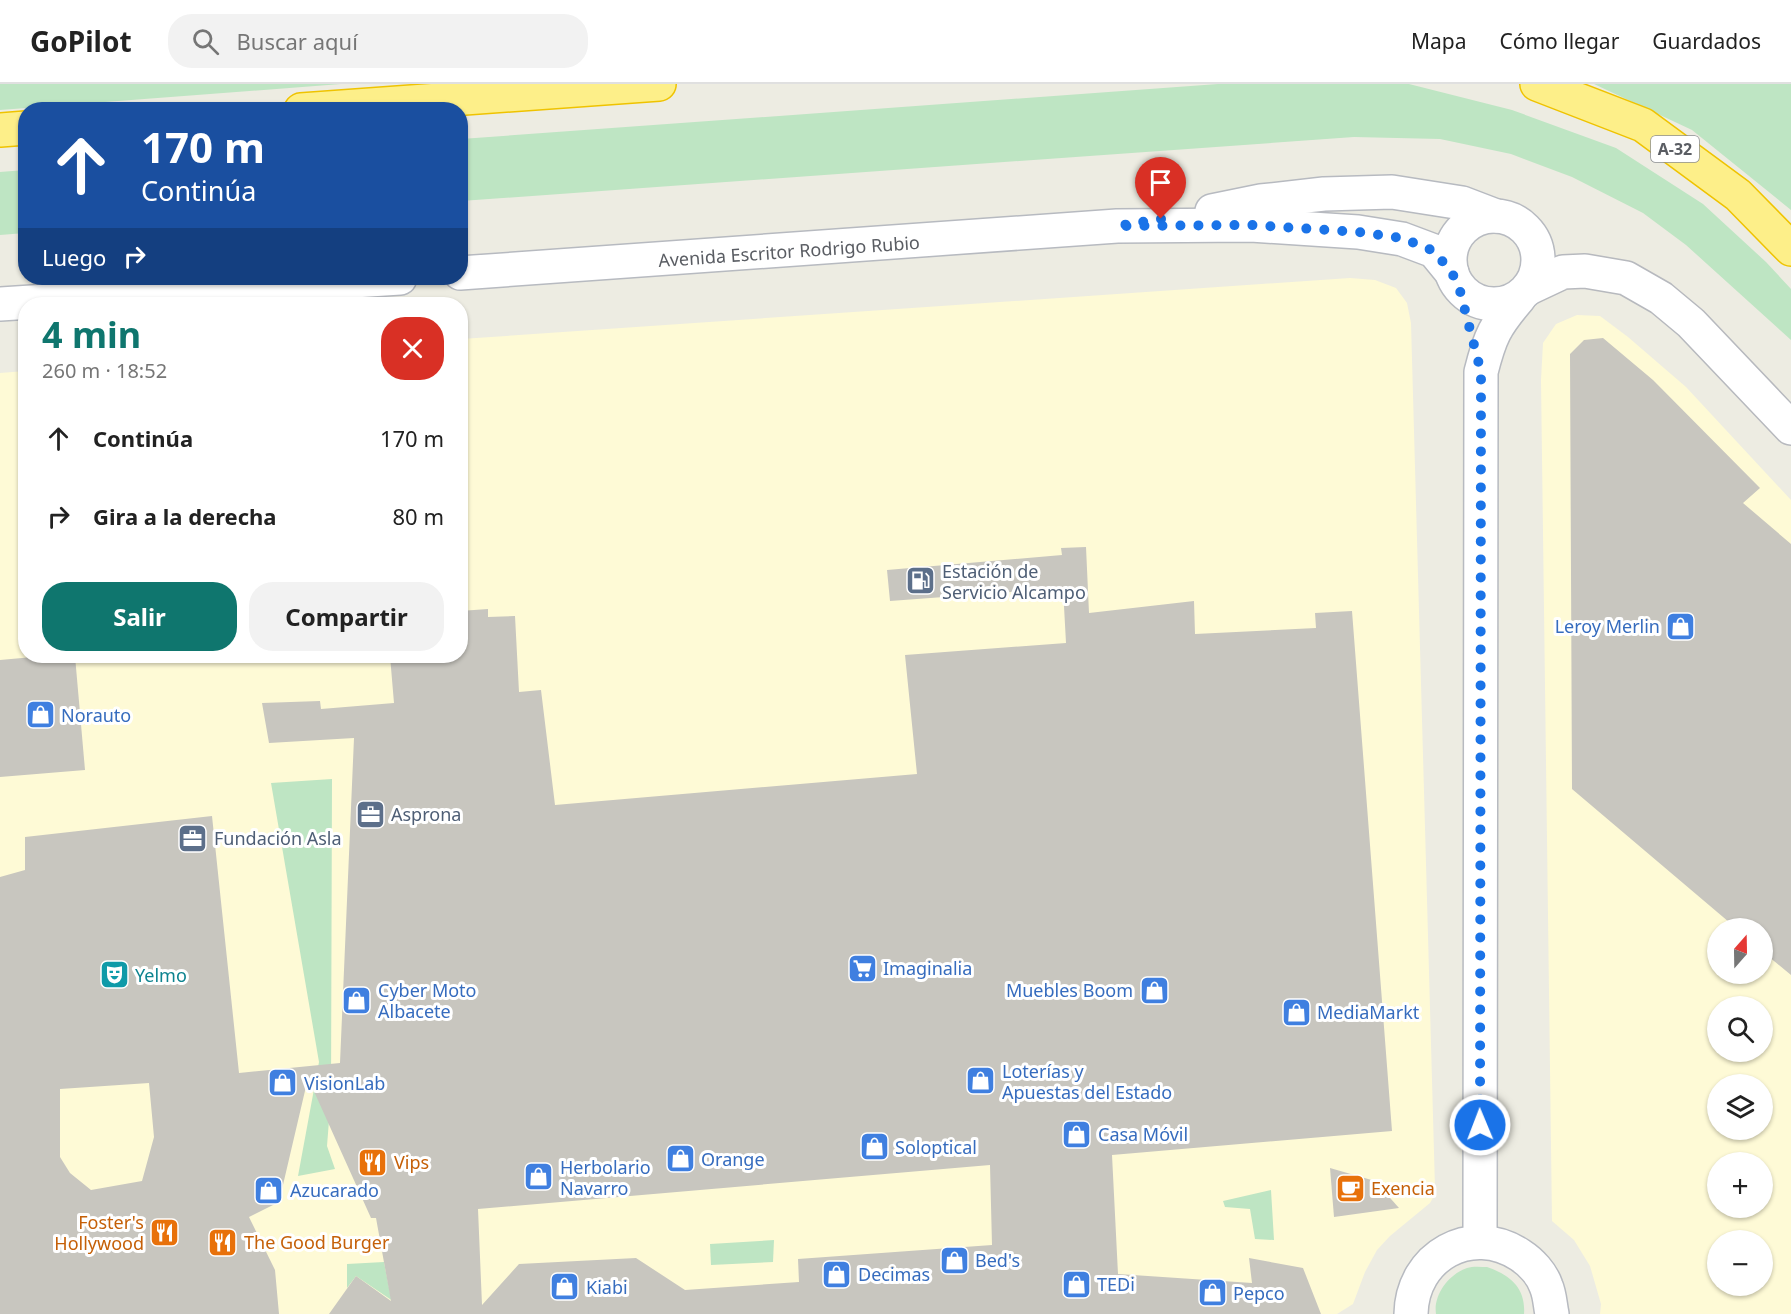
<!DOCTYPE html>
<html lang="es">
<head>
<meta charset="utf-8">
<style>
  body { margin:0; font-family:"Noto Sans",sans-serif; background:#f2f2f2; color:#222; height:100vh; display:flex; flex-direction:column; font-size:22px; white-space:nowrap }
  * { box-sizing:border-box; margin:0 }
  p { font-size:20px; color:#767676 }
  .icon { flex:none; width:33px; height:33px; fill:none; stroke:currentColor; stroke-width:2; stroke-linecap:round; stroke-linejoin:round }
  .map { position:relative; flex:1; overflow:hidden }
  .side { position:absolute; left:18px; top:213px; width:450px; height:366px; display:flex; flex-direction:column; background:#fff; border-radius:24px; box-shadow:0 2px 4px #0004 }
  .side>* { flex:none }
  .top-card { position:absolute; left:18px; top:18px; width:450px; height:183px; border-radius:24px; box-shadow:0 2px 4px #0004; background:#1a4fa0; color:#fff; overflow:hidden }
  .needle { width:39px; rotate:20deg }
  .buttons { position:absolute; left:1707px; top:834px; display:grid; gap:12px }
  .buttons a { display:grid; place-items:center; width:66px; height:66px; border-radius:50%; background:#fff; box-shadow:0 2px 4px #0004; font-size:30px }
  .pin { position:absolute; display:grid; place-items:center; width:51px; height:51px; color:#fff; margin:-62px -26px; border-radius:50% 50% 50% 0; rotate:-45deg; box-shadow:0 0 6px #0007 }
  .pin .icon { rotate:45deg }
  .me { position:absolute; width:66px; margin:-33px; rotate:359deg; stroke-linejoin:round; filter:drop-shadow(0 0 4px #0008) }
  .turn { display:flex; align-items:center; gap:21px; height:126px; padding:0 24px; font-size:27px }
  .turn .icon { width:78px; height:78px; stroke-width:2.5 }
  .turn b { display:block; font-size:42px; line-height:51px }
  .then { display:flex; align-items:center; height:57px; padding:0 24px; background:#0003; gap:12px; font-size:22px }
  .round { display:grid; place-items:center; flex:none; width:63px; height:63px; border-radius:24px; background:#f2f2f2 }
  .head { display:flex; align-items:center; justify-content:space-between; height:102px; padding:0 24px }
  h1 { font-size:36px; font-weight:700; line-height:45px; color:#0f766e }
  .action { display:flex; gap:12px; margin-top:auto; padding:12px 24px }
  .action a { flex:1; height:69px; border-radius:24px; background:#0f766e; color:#fff; font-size:24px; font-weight:700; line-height:69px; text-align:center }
  .action a+a { background:#f2f2f2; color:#222 }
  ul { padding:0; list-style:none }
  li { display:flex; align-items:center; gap:18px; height:78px; padding:0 24px }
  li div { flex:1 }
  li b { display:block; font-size:22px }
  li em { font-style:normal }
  header { display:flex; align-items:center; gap:36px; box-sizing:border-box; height:84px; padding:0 30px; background:#fff; border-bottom:2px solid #e0e0e0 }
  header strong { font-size:28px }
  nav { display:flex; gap:33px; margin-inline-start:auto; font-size:21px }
  .search { width:420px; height:54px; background:#f2f2f2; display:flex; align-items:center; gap:15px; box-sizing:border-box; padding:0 21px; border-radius:24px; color:#767676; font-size:22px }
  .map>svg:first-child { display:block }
  .commercial { fill:#fefad6; fill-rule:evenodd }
  .green { fill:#bee5c3 }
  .building { fill:#c8c6bf; fill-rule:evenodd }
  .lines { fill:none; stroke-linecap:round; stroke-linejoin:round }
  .street-casing { stroke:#b7b9be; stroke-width:36 }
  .secondary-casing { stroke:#b7bac0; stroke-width:36 }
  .highway-casing { stroke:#efc300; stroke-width:36 }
  .street { stroke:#fff; stroke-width:33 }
  .secondary { stroke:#fff; stroke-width:33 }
  .highway { stroke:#fdef89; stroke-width:33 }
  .route { stroke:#1a73e8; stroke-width:10; stroke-dasharray:0 18 }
  .labels { text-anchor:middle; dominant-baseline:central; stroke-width:6; stroke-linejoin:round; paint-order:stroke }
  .shield { fill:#fff; stroke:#8c8e92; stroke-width:1.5 }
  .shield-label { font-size:16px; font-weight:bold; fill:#5a5d63 }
  .street-label { font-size:18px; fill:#5a5d63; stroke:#fff }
  .service-label { font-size:18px; fill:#4e5e75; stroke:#fff; text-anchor:start }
  .shop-label { font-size:18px; fill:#366cbe; stroke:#fff; text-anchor:start }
  .culture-label { font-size:18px; fill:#0d838f; stroke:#fff; text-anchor:start }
  .food-label { font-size:18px; fill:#c56008; stroke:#fff; text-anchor:start }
</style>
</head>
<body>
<header>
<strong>GoPilot</strong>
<div class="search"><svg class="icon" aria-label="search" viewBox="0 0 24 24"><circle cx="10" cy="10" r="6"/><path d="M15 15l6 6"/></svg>Buscar aquí</div>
<nav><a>Mapa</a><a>Cómo llegar</a><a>Guardados</a></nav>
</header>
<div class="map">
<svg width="1791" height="1230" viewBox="0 0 1791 1230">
  <rect width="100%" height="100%" fill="#edece2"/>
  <!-- commercial -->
  <g class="commercial">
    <polygon points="1350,194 1375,196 1396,204 1407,219 1411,239 1435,1104 1434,1112 1430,1119 1390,1152 1377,1166 1365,1188 1353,1220 1337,1230 0,1230 0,289 25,287 26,572 460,572 461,255"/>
    <path d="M 1577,231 L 1600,232 L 1628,253 L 1686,303 L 1791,416 L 1791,1230 L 1600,1230 L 1601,1220 L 1590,1182 L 1574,1156 L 1552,1137 L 1541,296 L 1543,259 L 1556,240 ZM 1718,844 L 1762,844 L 1762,890 L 1718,890 ZM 1718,922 L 1762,922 L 1762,968 L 1718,968 ZM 1718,1000 L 1762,1000 L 1762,1046 L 1718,1046 ZM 1718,1078 L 1762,1078 L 1762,1124 L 1718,1124 ZM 1718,1156 L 1762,1156 L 1762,1202 L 1718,1202 Z"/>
  </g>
  <!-- green -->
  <g class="green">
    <polygon points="0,0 341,0 0,26"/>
    <polygon points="1218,0 1409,0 1512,26 1616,64 1703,120 1766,178 1791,205 1791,256 1686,161 1643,129 1572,93 1511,70 1440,55 1354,53 461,117 461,55"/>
    <polygon points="1594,0 1791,0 1791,126 1692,46"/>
    <polygon points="25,86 25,149 0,151 0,88"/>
    <polygon points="226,572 259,572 259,578 248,578 226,574"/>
    <polygon points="332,695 331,1011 327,1062 335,1085 298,1092 319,978 271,699"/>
    <polygon points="1271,1106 1274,1156 1255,1155 1250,1125 1225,1123 1223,1117"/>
    <polygon points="774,1156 773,1178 711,1181 710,1160"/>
    <polygon points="384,1178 390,1209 451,1203 412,1230 356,1192 347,1204 347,1180"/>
    <path d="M 1487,1183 C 1510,1191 1526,1204 1524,1230 L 1436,1230 C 1433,1211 1449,1190 1467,1184 C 1473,1182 1481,1183 1487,1183 Z"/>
  </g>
  <!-- building -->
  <g class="building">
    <polygon points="1603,254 1653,296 1760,404 1743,419 1791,460 1791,891 1762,867 1762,844 1736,844 1572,705 1570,270 1584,256"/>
    <path d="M 1086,463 L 1089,529 L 1194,517 L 1195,550 L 1316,544 L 1315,529 L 1352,527 L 1392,1047 L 1112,1071 L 1118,1190 L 1252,1199 L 1249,1174 L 1303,1184 L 1321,1230 L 329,1230 L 356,1192 L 391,1217 L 376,1134 L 371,1134 L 308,994 L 279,1118 L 249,1133 L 275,1186 L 279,1230 L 0,1230 L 0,793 L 25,786 L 25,753 L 212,732 L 239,989 L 340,979 L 354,654 L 269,659 L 262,619 L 320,617 L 321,625 L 394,619 L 390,572 L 460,572 L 460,527 L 488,525 L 488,533 L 515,532 L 519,608 L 541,606 L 555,721 L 917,690 L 905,571 L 1066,559 L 1063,504 L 890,517 L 887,486 L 1062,471 L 1061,464 ZM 149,999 L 154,1053 L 142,1097 L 91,1106 L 70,1089 L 60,1073 L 60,1005 ZM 990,1081 L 992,1161 L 798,1175 L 799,1198 L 685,1206 L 636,1174 L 519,1180 L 482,1221 L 478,1125 Z"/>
    <polygon points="44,572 75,572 85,686 0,693 0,576"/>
    <polygon points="1330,1084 1375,1097 1399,1124 1334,1133"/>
  </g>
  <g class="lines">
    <defs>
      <polyline id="street" points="1529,204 1563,188 1585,187 1626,194 1661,214 1691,239 1791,344"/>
      <g id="secondary">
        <polyline points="1212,127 1261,117 1324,110 1392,108 1462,119 1496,132"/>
        <circle cx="1494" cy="176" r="44"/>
        <polyline points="460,189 1117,142 1251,141 1358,148 1402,155 1434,167 1452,189"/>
        <polyline points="0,220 400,194"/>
        <path d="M 1480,1158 L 1481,288 C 1490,252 1495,242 1519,214"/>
        <path d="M 1411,1230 C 1412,1172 1471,1139 1520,1171 C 1531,1178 1542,1190 1546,1202 C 1550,1211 1550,1221 1552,1230"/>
      </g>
      <g id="highway">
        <polyline points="1537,0 1643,41 1738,111 1791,165"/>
        <polyline points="301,26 659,0"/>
        <polyline points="0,46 26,44"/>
      </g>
    </defs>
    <!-- street casing -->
    <use href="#street" class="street-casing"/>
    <!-- secondary casing -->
    <use href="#secondary" class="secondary-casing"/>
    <!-- highway casing -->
    <use href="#highway" class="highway-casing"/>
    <!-- street -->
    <use href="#street" class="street"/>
    <!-- secondary -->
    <use href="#secondary" class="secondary"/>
    <!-- highway -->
    <use href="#highway" class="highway"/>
  </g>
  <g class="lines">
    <!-- route -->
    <polyline class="route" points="1161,135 1117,142 1251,141 1358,148 1402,154 1434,167 1452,189 1459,203 1481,288 1480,1041"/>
  </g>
  <!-- icons -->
  <defs>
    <symbol id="fuel-square" viewBox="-11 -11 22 22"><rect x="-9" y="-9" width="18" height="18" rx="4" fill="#5c6f8a" stroke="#fff"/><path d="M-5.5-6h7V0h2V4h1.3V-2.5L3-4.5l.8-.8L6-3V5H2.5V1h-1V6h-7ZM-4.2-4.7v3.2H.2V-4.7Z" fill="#fff"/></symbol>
    <symbol id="shop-square" viewBox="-11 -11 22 22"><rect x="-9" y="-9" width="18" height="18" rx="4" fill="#3f7fe0" stroke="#fff"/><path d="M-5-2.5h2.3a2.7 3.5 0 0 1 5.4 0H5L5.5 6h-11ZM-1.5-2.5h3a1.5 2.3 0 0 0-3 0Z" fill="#fff"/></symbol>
    <symbol id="office-square" viewBox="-11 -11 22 22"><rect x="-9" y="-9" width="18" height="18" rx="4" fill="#5c6f8a" stroke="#fff"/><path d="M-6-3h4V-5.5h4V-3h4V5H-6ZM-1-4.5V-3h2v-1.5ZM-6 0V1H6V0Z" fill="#fff"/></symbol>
    <symbol id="supermarket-square" viewBox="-11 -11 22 22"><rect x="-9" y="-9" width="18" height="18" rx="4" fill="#3f7fe0" stroke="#fff"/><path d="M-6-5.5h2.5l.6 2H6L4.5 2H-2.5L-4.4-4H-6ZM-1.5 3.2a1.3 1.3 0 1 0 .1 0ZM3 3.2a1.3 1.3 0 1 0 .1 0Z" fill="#fff"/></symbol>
    <symbol id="theatre-square" viewBox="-11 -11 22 22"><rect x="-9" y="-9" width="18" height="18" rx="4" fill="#0f9aa8" stroke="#fff"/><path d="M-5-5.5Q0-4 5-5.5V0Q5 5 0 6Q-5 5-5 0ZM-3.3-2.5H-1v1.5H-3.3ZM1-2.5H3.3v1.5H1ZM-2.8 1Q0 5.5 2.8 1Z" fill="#fff"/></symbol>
    <symbol id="restaurant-square" viewBox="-11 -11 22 22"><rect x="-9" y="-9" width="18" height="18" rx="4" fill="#e8710a" stroke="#fff"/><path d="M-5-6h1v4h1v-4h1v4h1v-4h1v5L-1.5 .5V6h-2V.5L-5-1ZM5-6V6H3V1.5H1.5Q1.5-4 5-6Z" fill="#fff"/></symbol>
    <symbol id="cafe-square" viewBox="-11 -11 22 22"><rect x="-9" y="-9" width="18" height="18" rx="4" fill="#e8710a" stroke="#fff"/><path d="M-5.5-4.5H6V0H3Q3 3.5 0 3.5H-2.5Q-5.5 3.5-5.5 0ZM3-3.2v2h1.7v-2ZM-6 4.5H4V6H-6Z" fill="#fff"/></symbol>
  </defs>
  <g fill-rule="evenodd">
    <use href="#fuel-square" x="904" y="480" width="33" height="33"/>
    <use href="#shop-square" x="1664" y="526" width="33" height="33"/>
    <use href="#shop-square" x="24" y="614" width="33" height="33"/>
    <use href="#office-square" x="354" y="714" width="33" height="33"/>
    <use href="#office-square" x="176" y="738" width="33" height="33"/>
    <use href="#supermarket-square" x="846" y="868" width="33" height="33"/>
    <use href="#theatre-square" x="98" y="874" width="33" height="33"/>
    <use href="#shop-square" x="1138" y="890" width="33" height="33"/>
    <use href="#shop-square" x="340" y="900" width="33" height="33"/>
    <use href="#shop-square" x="1280" y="912" width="33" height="33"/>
    <use href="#shop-square" x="964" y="980" width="33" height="33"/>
    <use href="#shop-square" x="266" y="982" width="33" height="33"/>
    <use href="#shop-square" x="1060" y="1034" width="33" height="33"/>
    <use href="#shop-square" x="858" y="1046" width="33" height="33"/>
    <use href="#shop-square" x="664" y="1058" width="33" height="33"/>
    <use href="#restaurant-square" x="356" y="1062" width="33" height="33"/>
    <use href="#shop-square" x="522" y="1076" width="33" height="33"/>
    <use href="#cafe-square" x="1334" y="1088" width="33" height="33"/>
    <use href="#shop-square" x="252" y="1090" width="33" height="33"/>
    <use href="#restaurant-square" x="148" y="1132" width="33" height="33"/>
    <use href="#restaurant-square" x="206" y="1142" width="33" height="33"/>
    <use href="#shop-square" x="938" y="1160" width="33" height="33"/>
    <use href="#shop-square" x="820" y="1174" width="33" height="33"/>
    <use href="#shop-square" x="1060" y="1184" width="33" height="33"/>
    <use href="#shop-square" x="548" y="1186" width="33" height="33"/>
    <use href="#shop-square" x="1196" y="1192" width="33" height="33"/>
  </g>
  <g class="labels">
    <!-- shield labels -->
    <rect class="shield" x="1651" y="52" width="48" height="26" rx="4.5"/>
    <g class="shield-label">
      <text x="1675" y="65">A-32</text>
    </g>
    <!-- street labels -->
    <g class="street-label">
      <text transform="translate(789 167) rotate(-4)">Avenida Escritor Rodrigo Rubio</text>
    </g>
    <!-- service labels -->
    <g class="service-label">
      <text x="942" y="487">Estación de<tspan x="942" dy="21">Servicio Alcampo</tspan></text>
      <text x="391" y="730">Asprona</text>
      <text x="214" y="754">Fundación Asla</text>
    </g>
    <!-- shop labels -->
    <g class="shop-label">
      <text x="1660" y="542" text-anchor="end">Leroy Merlin</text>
      <text x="61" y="631">Norauto</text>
      <text x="883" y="884">Imaginalia</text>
      <text x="378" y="906">Cyber Moto<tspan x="378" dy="21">Albacete</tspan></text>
      <text x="1133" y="906" text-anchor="end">Muebles Boom</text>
      <text x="1317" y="928">MediaMarkt</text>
      <text x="1002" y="987">Loterías y<tspan x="1002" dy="21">Apuestas del Estado</tspan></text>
      <text x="304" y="999">VisionLab</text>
      <text x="1098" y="1050">Casa Móvil</text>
      <text x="895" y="1063">Soloptical</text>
      <text x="701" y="1075">Orange</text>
      <text x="560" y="1083">Herbolario<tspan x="560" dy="21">Navarro</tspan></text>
      <text x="290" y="1106">Azucarado</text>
      <text x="975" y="1176">Bed's</text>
      <text x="858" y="1190">Decimas</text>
      <text x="1097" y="1200">TEDi</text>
      <text x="586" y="1203">Kiabi</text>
      <text x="1233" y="1209">Pepco</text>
    </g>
    <!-- culture labels -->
    <g class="culture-label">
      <text x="135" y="891">Yelmo</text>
    </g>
    <!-- food labels -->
    <g class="food-label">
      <text x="394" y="1078">Vips</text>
      <text x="1371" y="1104">Exencia</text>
      <text x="144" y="1138" text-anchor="end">Foster's<tspan x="144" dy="21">Hollywood</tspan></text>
      <text x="244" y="1158">The Good Burger</text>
    </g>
  </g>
</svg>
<div class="buttons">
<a><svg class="needle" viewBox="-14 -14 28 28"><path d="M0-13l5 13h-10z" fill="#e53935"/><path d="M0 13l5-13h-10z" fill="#767676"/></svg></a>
<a><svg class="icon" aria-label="search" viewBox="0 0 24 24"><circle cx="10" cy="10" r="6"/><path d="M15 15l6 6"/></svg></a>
<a><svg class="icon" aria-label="layers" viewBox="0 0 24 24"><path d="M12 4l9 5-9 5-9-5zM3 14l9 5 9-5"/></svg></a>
<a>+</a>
<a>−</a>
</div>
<div class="pin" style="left:1161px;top:135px;background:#d93025"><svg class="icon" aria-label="arrive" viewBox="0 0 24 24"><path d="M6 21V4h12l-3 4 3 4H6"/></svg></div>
<svg class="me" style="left:1480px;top:1041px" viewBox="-20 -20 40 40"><circle r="17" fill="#1a73e8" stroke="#fff" stroke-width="3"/><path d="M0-11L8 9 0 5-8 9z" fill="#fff"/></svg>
<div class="top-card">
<div class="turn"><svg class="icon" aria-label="ahead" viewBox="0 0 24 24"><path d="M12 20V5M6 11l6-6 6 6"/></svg><div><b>170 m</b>Continúa</div></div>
<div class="then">Luego<svg class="icon" aria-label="right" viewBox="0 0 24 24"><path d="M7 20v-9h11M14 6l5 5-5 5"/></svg></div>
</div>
<section class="side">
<div class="head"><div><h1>4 min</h1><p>260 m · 18:52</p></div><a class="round" style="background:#d93025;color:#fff"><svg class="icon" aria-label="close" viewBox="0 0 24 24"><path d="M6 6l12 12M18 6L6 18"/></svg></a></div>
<ul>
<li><svg class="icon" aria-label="ahead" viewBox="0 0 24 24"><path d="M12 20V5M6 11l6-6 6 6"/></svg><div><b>Continúa</b></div><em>170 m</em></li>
<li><svg class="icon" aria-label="right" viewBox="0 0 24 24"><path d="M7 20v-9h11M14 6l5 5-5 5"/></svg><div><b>Gira a la derecha</b></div><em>80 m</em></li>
</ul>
<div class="action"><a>Salir</a><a>Compartir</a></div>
</section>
</div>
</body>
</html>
